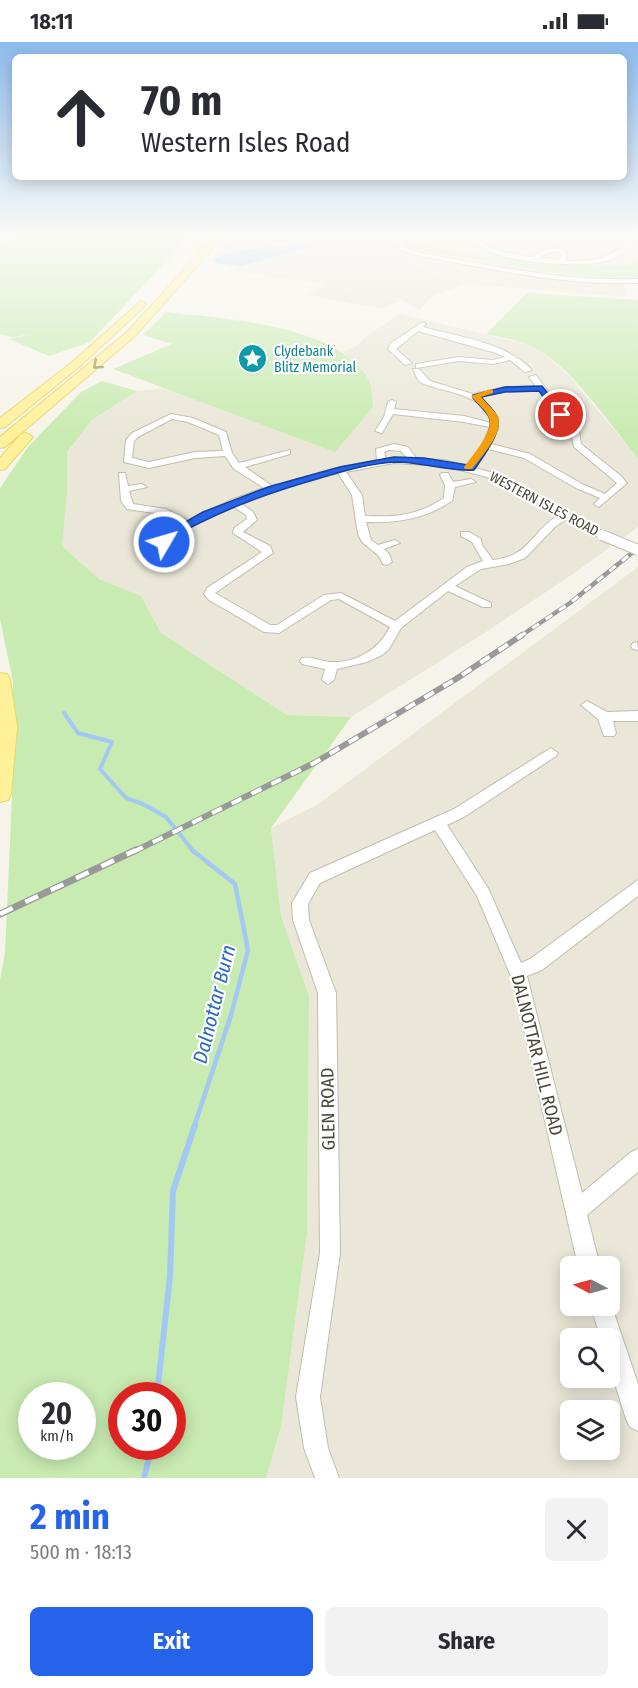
<!DOCTYPE html>
<html lang="en">
<head>
<meta charset="utf-8">
<style>
  body { margin:0; font-family:"Fira Sans Condensed",sans-serif; background:#f2f2f3; color:#2b2b33; height:100vh; display:flex; flex-direction:column; font-size:22px; white-space:nowrap }
  * { box-sizing:border-box; margin:0 }
  p { font-size:20px; color:#7c7c81 }
  .icon { flex:none; width:33px; height:33px; fill:none; stroke:currentColor; stroke-width:2; stroke-linecap:round; stroke-linejoin:round }
  .map { position:relative; height:1436px; overflow:hidden }
  .details { display:flex; flex-direction:column; background:#fff; flex:1 }
  .details>* { flex:none }
  .banner { position:absolute; left:12px; top:12px; width:615px; height:126px; border-radius:9px; box-shadow:0 3px 15px #0003; background:#fff; color:#2b2b33; overflow:hidden }
  .needle { width:39px; rotate:276deg }
  .buttons { position:absolute; left:560px; top:1214px; display:grid; gap:12px }
  .buttons a { display:grid; place-items:center; width:60px; height:60px; border-radius:9px; background:#fff; box-shadow:0 3px 15px #0003; font-size:30px }
  .speed { position:absolute; left:18px; top:1340px; display:flex; gap:12px; font-size:30px; font-weight:700; text-align:center }
  .speed>* { display:grid; place-content:center; width:78px; height:78px; border-radius:50%; background:#fff; box-shadow:0 3px 15px #0003; line-height:1 }
  .speed small { font-size:15px; font-weight:400 }
  .speed .limit { border:9px solid #d22; background:#fff; color:#111 }
  .pin { position:absolute; display:grid; place-items:center; width:51px; height:51px; color:#fff; margin:-26px; border:3px solid #fff; border-radius:50%; box-shadow:0 2px 6px #0007 }
  .me { position:absolute; width:66px; margin:-33px; rotate:52deg; stroke-linejoin:round; filter:drop-shadow(0 0 4px #0008) }
  .turn { display:flex; align-items:center; gap:21px; height:126px; padding:0 30px; font-size:27px }
  .turn .icon { width:78px; height:78px; stroke-width:2.5 }
  .turn b { display:block; font-size:42px; line-height:51px }
  .round { display:grid; place-items:center; flex:none; width:63px; height:63px; border-radius:9px; background:#f2f2f3 }
  .head { display:flex; align-items:center; justify-content:space-between; height:102px; padding:0 30px }
  h1 { font-size:36px; font-weight:700; line-height:45px; color:#2563eb }
  .action { display:flex; gap:12px; margin-top:auto; padding:12px 30px }
  .action a { flex:1; height:69px; border-radius:9px; background:#2563eb; color:#fff; font-size:24px; font-weight:700; line-height:69px; text-align:center }
  .action a+a { background:#f2f2f3; color:#2b2b33 }
  .status { display:flex; justify-content:space-between; align-items:center; height:42px; padding:0 30px; background:#fff; direction:ltr }
  .status svg { height:16px; fill:currentColor }
  .map>svg:first-child { display:block }
  .residential { fill:#eae7d8; fill-rule:evenodd }
  .industrial { fill:#e8e5de }
  .green { fill:#c8ebb1; fill-rule:evenodd }
  .water { fill:#a4c8f4 }
  .lines { fill:none; stroke-linecap:round; stroke-linejoin:round }
  .stream-far2 { stroke:#a4c8f4; stroke-width:4 }
  .stream-far1 { stroke:#a4c8f4; stroke-width:4.5 }
  .stream { stroke:#a4c8f4; stroke-width:6 }
  .minor-casing { stroke:#c2bdac; stroke-width:2 }
  .primary-casing { stroke:#ead663; stroke-width:2 }
  .minor { fill:#fff; fill-rule:evenodd }
  .primary { fill:#fff199; fill-rule:evenodd }
  .rail-far2-casing { stroke:#999; stroke-width:4.5 }
  .rail-far1-casing { stroke:#999; stroke-width:6 }
  .rail-casing { stroke:#999; stroke-width:7 }
  .rail-far2 { stroke:#fff; stroke-width:3; stroke-dasharray:8; stroke-linecap:butt }
  .rail-far1 { stroke:#fff; stroke-width:4; stroke-dasharray:11; stroke-linecap:butt }
  .rail { stroke:#fff; stroke-width:4.5; stroke-dasharray:14; stroke-linecap:butt }
  .minor-bridge-casing { stroke:#c2bdac; stroke-width:12; stroke-linecap:butt }
  .minor-bridge { stroke:#fff; stroke-width:10 }
  .oneway { stroke:#9b9363 }
  .route { fill:#2563eb; stroke:#184099; stroke-width:1.5 }
  .slow { fill:#f59e0b }
  .labels { text-anchor:middle; dominant-baseline:central; stroke-width:4.5; stroke-linejoin:round; paint-order:stroke }
  .far-culture-label { font-size:14px; fill:#0d838f; stroke:#fff; text-anchor:start }
  .far-street-label { font-size:14px; fill:#4a4637; stroke:#fff }
  .near-street-label { font-size:18px; fill:#4a4637; stroke:#fff }
  .near-water-label { font-size:20px; font-style:italic; fill:#2a69bd; stroke:#fff }
</style>
</head>
<body>
<div class="status"><b>18:11</b><svg viewBox="0 0 49 12"><path d="M0 12V9h3v3zM5 12V6h3v6zM10 12V3h3v9zM15 12V0h3v12zM26 1h20v11H26zM47 4h2v5h-2z"/></svg></div>
<div class="map">
<svg width="638" height="1436" viewBox="0 0 638 1436">
  <rect width="100%" height="100%" fill="#f6f4ea"/>
  <!-- residential -->
  <g class="residential">
    <polygon points="384,192 638,192 638,240 625,241 626,255 467,242 435,233 412,218 396,214 387,207"/>
    <polygon points="324,242 400,258 381,267 308,253"/>
    <polygon points="400,272 526,302 541,309 569,334 638,416 638,485 573,532 483,592 351,675 287,673 161,591 141,554 99,537 62,504 67,410 92,378 137,349 165,346 335,410 369,335 343,310 358,303 364,296"/>
    <path d="M 638,525 L 638,1436 L 266,1436 L 281,1385 L 307,1191 L 309,954 L 281,874 L 271,786 L 317,763 ZM 570,1224 L 609,1224 L 609,1263 L 570,1263 ZM 570,1296 L 609,1296 L 609,1335 L 570,1335 ZM 570,1368 L 609,1368 L 609,1407 L 570,1407 Z"/>
  </g>
  <!-- industrial -->
  <polygon class="industrial" points="242,192 384,192 387,207 396,214 412,218 435,233 467,242 433,253 420,268 400,257 324,242 240,230 208,218"/>
  <!-- green -->
  <g class="green">
    <polygon points="14,192 192,192 90,300 49,314 9,297 33,292 12,295 0,292 0,205"/>
    <path d="M 406,204 L 421,204 L 486,215 C 502,209 520,215 536,218 C 560,221 617,229 638,221 L 638,235 L 585,234 L 550,230 L 417,208 Z"/>
    <path d="M 527,251 L 638,258 L 638,416 C 611,384 575,330 540,309 C 524,299 504,296 486,292 Z"/>
    <path d="M 166,270 C 224,277 331,282 367,334 C 372,341 372,357 373,365 L 335,410 L 113,327 L 172,302 L 143,293 Z"/>
    <path d="M 102,339 L 137,349 L 92,378 L 67,410 L 67,450 L 62,504 L 99,537 L 141,554 L 161,591 L 287,673 L 351,675 L 271,786 L 281,874 L 309,954 L 307,1191 L 281,1385 L 266,1436 L 0,1436 L 0,938 L 5,910 L 13,733 L 13,640 L 0,577 L 0,446 L 28,405 L 81,350 ZM 32,1353 L 82,1353 L 82,1404 L 32,1404 ZM 122,1353 L 172,1353 L 172,1404 L 122,1404 Z"/>
  </g>
  <!-- water -->
  <polygon class="water" points="300,202 307,206 241,224 214,221 216,215 250,207"/>
  <g class="lines">
    <!-- stream-far2 -->
    <polyline class="stream-far2" points="64,671 78,691 112,700 100,727 126,756 143,762 166,775 194,810"/>
    <!-- stream-far1 -->
    <polyline class="stream-far1" points="192,808 235,842 248,908 231,973 194,1085"/>
    <!-- stream -->
    <g class="stream">
      <polyline points="157,1353 170,1234 173,1149 195,1083"/>
      <polyline points="144,1436 152,1404"/>
    </g>
    <defs>
      <g id="minor">
        <path d="M 391,192 L 397,192 L 405,205 L 416,210 C 490,223 563,240 638,237 L 638,241 C 563,244 490,227 416,213 L 401,208 Z"/>
        <path d="M 469,192 C 478,192 482,201 490,205 C 503,211 519,213 533,215 C 544,207 553,204 566,209 L 566,219 C 599,219 611,218 634,192 L 638,192 L 638,194 C 630,203 622,215 610,218 C 583,227 507,221 482,206 C 477,202 473,198 469,192 ZM 556,209 L 561,211 L 560,218 L 539,216 L 547,211 Z"/>
        <path d="M 423,280 L 426,282 L 423,285 C 458,295 506,300 532,328 L 525,330 L 510,318 L 493,322 L 459,319 L 416,326 L 416,322 L 459,315 L 493,318 L 505,315 L 496,311 L 418,289 L 396,307 L 412,321 L 405,323 L 388,307 L 391,301 Z"/>
        <path d="M 413,327 L 419,327 L 430,339 L 473,352 L 505,345 L 536,344 L 529,335 L 536,333 L 565,373 L 565,378 L 579,389 L 581,402 L 621,434 L 627,441 L 599,465 L 594,462 L 600,456 L 576,446 L 524,416 L 488,407 L 475,426 L 497,432 L 606,491 L 606,495 L 598,495 L 566,477 L 555,485 L 525,516 L 509,522 L 481,527 L 455,544 L 491,561 L 491,565 L 483,565 L 448,549 L 401,586 L 389,607 L 382,613 L 367,620 L 337,627 L 334,638 L 328,642 L 322,638 L 325,627 L 302,622 L 300,619 L 302,616 C 311,614 321,619 330,620 C 356,621 379,608 390,585 L 339,557 L 331,558 L 279,591 L 264,590 L 209,558 L 204,552 L 207,546 L 262,510 L 233,491 L 234,486 L 247,477 L 246,473 L 234,465 L 210,474 L 167,498 L 167,504 C 156,509 147,510 138,503 L 140,496 L 153,492 L 161,494 L 181,483 L 161,472 L 127,467 L 121,459 L 119,431 L 125,431 L 128,444 L 142,442 L 147,445 L 129,449 L 133,462 L 166,467 L 188,479 L 231,458 L 264,446 L 234,427 L 225,414 L 195,416 L 149,426 L 124,420 L 126,398 L 132,391 L 171,372 L 193,376 L 226,390 L 232,411 L 239,421 L 290,408 L 290,412 L 245,425 L 272,444 L 340,425 L 377,418 L 376,407 L 394,402 L 408,405 L 417,417 L 444,418 L 468,424 L 483,401 L 490,385 L 464,380 L 393,372 L 382,391 L 375,389 L 384,375 L 388,360 L 392,358 L 396,360 L 394,367 L 464,374 L 491,381 C 487,353 445,350 424,342 L 418,338 ZM 539,348 L 557,373 L 558,381 L 571,390 L 574,405 L 617,441 L 605,452 L 582,442 L 530,412 L 491,402 L 498,387 L 498,375 L 480,355 L 505,349 ZM 172,377 L 188,380 L 219,393 L 223,409 L 195,410 L 149,420 L 132,416 L 134,399 L 138,395 ZM 389,408 L 401,409 L 407,416 L 386,417 L 384,410 ZM 394,421 L 444,424 L 491,436 L 559,473 C 530,490 531,514 493,518 L 482,503 L 481,497 L 469,490 L 461,490 L 461,494 L 472,500 L 483,519 L 467,525 L 395,579 L 341,551 L 324,553 L 277,583 L 270,583 L 215,551 L 273,511 L 270,504 L 243,490 L 257,478 L 253,470 L 242,462 L 274,449 L 338,431 L 352,453 L 358,492 L 362,500 L 379,514 L 383,522 L 387,523 L 392,520 L 389,512 L 384,507 L 400,501 L 395,498 L 378,503 L 371,498 L 366,480 C 399,481 424,477 452,459 L 455,445 L 476,440 L 471,437 L 453,440 L 448,431 L 442,431 L 440,433 L 445,443 L 444,456 C 416,474 398,475 365,474 L 362,453 L 346,430 ZM 154,498 L 158,501 L 148,501 L 149,500 Z"/>
        <polygon points="637,600 638,608 633,607 631,604 633,601"/>
        <polygon points="587,659 607,670 638,669 638,679 613,679 616,691 614,694 604,694 598,677 581,663"/>
        <polygon points="551,706 558,711 556,714 464,775 447,783 488,846 521,921 530,917 638,838 638,854 542,928 527,934 582,1151 631,1110 638,1107 638,1130 587,1173 600,1224 578,1224 513,939 477,854 435,788 320,841 308,862 309,878 336,951 340,1211 320,1355 328,1406 339,1436 315,1436 304,1406 296,1355 320,1211 318,951 293,878 292,861 310,831 454,767"/>
        <polygon points="609,1256 638,1342 638,1389 630,1385 626,1377 609,1323 609,1296 601,1296 590,1263 609,1263"/>
      </g>
      <g id="primary">
        <polygon points="199,192 207,192 201,206 197,209 193,206"/>
        <polygon points="217,192 226,192 135,294 5,405 0,406 0,395 127,290"/>
        <polygon points="141,259 146,262 145,264 79,325 5,385 0,386 0,376 71,321"/>
        <polygon points="26,391 33,395 5,427 0,428 0,416 21,392"/>
        <polygon points="0,631 7,632 10,637 17,685 11,752 8,758 0,760"/>
      </g>
    </defs>
    <!-- minor casing -->
    <use href="#minor" class="minor-casing"/>
    <!-- primary casing -->
    <use href="#primary" class="primary-casing"/>
    <!-- minor -->
    <use href="#minor" class="minor"/>
    <!-- primary -->
    <use href="#primary" class="primary"/>
    <defs>
      <polyline id="rail-far2" points="519,595 570,561 638,506"/>
      <polyline id="rail-far1" points="133,810 314,721 456,637 522,593"/>
      <polyline id="rail" points="0,872 136,808"/>
    </defs>
    <!-- rail-far2 casing -->
    <use href="#rail-far2" class="rail-far2-casing"/>
    <!-- rail-far1 casing -->
    <use href="#rail-far1" class="rail-far1-casing"/>
    <!-- rail casing -->
    <use href="#rail" class="rail-casing"/>
    <!-- rail-far2 -->
    <use href="#rail-far2" class="rail-far2"/>
    <!-- rail-far1 -->
    <use href="#rail-far1" class="rail-far1"/>
    <!-- rail -->
    <use href="#rail" class="rail"/>
    <defs>
      <polyline id="minor-bridge" points="602,493 638,508"/>
    </defs>
    <!-- minor-bridge casing -->
    <use href="#minor-bridge" class="minor-bridge-casing"/>
    <!-- minor-bridge -->
    <use href="#minor-bridge" class="minor-bridge"/>
  </g>
  <!-- one-way arrows -->
  <defs><path id="oneway-chevron" d="M-2-3.5L2.5 0L-2 3.5" fill="none" stroke-width="1.6" stroke-linecap="round" stroke-linejoin="round" transform="scale(1.5)"/></defs>
  <use class="oneway" href="#oneway-chevron" transform="translate(97 323) rotate(139)"/>
  <!-- sky -->
  <linearGradient id="sky" x2="0" y2="1"><stop stop-color="#8dbced"/><stop offset="0.49" stop-color="#fbfaf6"/><stop offset="1" stop-color="#fbfaf6" stop-opacity="0"/></linearGradient>
  <rect width="638" height="393" fill="url(#sky)"/>
  <!-- route -->
  <path class="route" d="M 542,344 L 564,371 L 564,375 L 558,375 L 539,349 L 505,350 L 481,355 C 486,361 493,367 496,373 C 505,387 482,416 474,428 C 454,430 420,420 396,420 C 371,421 344,429 320,436 C 264,452 219,469 167,498 L 167,502 L 160,502 L 157,496 L 203,470 L 268,445 L 340,425 L 394,415 L 424,416 L 468,423 C 475,412 496,389 489,375 C 485,368 478,362 473,356 L 473,353 L 505,345 Z"/>
  <!-- slow -->
  <path class="slow" d="M 491,347 L 493,348 L 493,351 L 481,355 C 486,361 493,367 497,373 C 506,389 481,415 472,427 L 465,427 L 464,425 C 471,415 495,389 489,376 C 486,368 477,361 471,354 Z"/>
  <!-- icons -->
  <defs>
    <symbol id="sight-disc" viewBox="-11 -11 22 22"><circle r="9.5" fill="#0f9aa8" stroke="#fff"/><path d="M0-6L1.8-2.2L6-1.7L2.9 1.2L3.7 5.4L0 3.3L-3.7 5.4L-2.9 1.2L-6-1.7L-1.8-2.2Z" fill="#fff"/></symbol>
  </defs>
  <g fill-rule="evenodd">
    <use href="#sight-disc" x="236" y="300" width="33" height="33"/>
  </g>
  <g class="labels">
    <!-- far-culture labels -->
    <g class="far-culture-label">
      <text x="274" y="309">Clydebank<tspan x="274" dy="16">Blitz Memorial</tspan></text>
    </g>
    <!-- far-street labels -->
    <g class="far-street-label">
      <text transform="translate(544 462) rotate(28)">WESTERN ISLES ROAD</text>
    </g>
    <!-- near-street labels -->
    <g class="near-street-label">
      <text transform="translate(537 1013) rotate(76)">DALNOTTAR HILL ROAD</text>
      <text transform="translate(328 1067) rotate(-91)">GLEN ROAD</text>
    </g>
    <!-- near-water labels -->
    <g class="near-water-label">
      <text transform="translate(214 962) rotate(-76)">Dalnottar Burn</text>
    </g>
  </g>
</svg>
<div class="buttons">
<a><svg class="needle" viewBox="-14 -14 28 28"><path d="M0-13l5 13h-10z" fill="#e53935"/><path d="M0 13l5-13h-10z" fill="#7c7c81"/></svg></a>
<a><svg class="icon" aria-label="search" viewBox="0 0 24 24"><circle cx="10" cy="10" r="6"/><path d="M15 15l6 6"/></svg></a>
<a><svg class="icon" aria-label="layers" viewBox="0 0 24 24"><path d="M12 4l9 5-9 5-9-5zM3 14l9 5 9-5"/></svg></a>
</div>
<div class="speed"><div>20<small>km/h</small></div><div class="limit">30</div></div>
<div class="pin" style="left:561px;top:373px;background:#d93025"><svg class="icon" aria-label="arrive" viewBox="0 0 24 24"><path d="M6 21V4h12l-3 4 3 4H6"/></svg></div>
<svg class="me" style="left:164px;top:500px" viewBox="-20 -20 40 40"><circle r="17" fill="#2563eb" stroke="#fff" stroke-width="3"/><path d="M0-11L8 9 0 5-8 9z" fill="#fff"/></svg>
<div class="banner">
<div class="turn"><svg class="icon" aria-label="ahead" viewBox="0 0 24 24"><path d="M12 20V5M6 11l6-6 6 6"/></svg><div><b>70 m</b>Western Isles Road</div></div>
</div>
</div>
<section class="details">
<div class="head"><div><h1>2 min</h1><p>500 m · 18:13</p></div><a class="round"><svg class="icon" aria-label="close" viewBox="0 0 24 24"><path d="M6 6l12 12M18 6L6 18"/></svg></a></div>
<div class="action"><a>Exit</a><a>Share</a></div>
</section>
</body>
</html>
